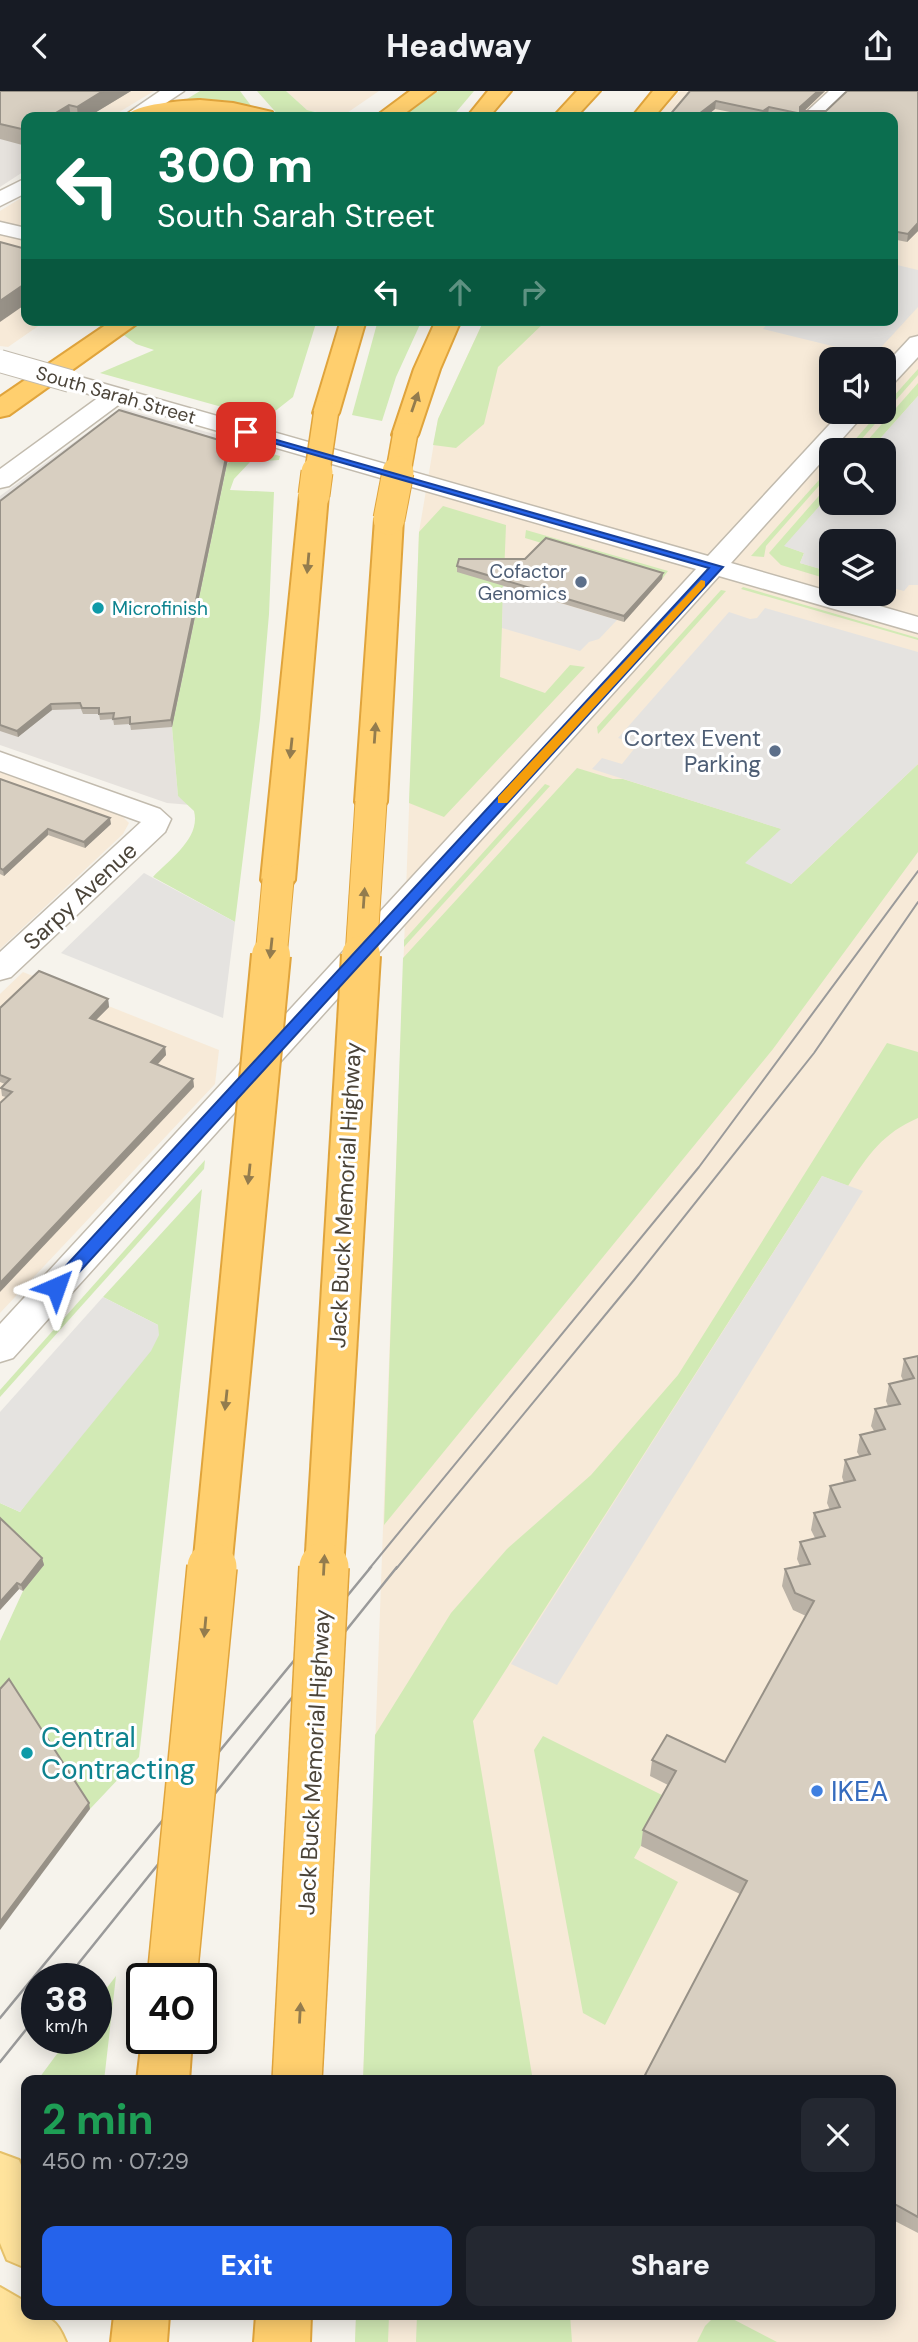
<!DOCTYPE html>
<html lang="en">
<head>
<meta charset="utf-8">
<style>
  body { margin:0; font-family:"DM Sans",sans-serif; background:#242831; color:#f1f3f6; height:100vh; display:flex; flex-direction:column; font-size:26px; white-space:nowrap }
  * { box-sizing:border-box; margin:0 }
  p { font-size:23px; color:#9ea1a6 }
  .icon { flex:none; width:38px; height:38px; fill:none; stroke:currentColor; stroke-width:2; stroke-linecap:round; stroke-linejoin:round }
  .map { position:relative; flex:1; overflow:hidden }
  .side { position:absolute; left:21px; top:1984px; width:875px; height:245px; display:flex; flex-direction:column; background:#171b24; border-radius:14px; box-shadow:0 4px 18px #0003 }
  .side>* { flex:none }
  .hud { position:absolute; left:21px; top:21px; width:877px; height:214px; border-radius:14px; box-shadow:0 4px 18px #0003; background:#0b6e4f; color:#fff; overflow:hidden }
  .buttons { position:absolute; left:819px; top:256px; display:grid; gap:14px }
  .buttons a { display:grid; place-items:center; width:77px; height:77px; border-radius:14px; background:#171b24; box-shadow:0 4px 18px #0003; font-size:35px }
  .speed { position:absolute; left:21px; top:1872px; display:flex; gap:14px; font-size:35px; font-weight:700; text-align:center }
  .speed>* { display:grid; place-content:center; width:91px; height:91px; border-radius:50%; background:#171b24; box-shadow:0 4px 18px #0003; line-height:1 }
  .speed small { font-size:18px; font-weight:400 }
  .speed .limit { border:4px solid #111; border-radius:10px; background:#fff; color:#111 }
  .pin { position:absolute; display:grid; place-items:center; width:60px; height:60px; color:#fff; margin:-30px; border-radius:14px; box-shadow:0 4px 10px #0006 }
  .me { position:absolute; width:77px; margin:-38px; rotate:43deg; stroke-linejoin:round; filter:drop-shadow(0 0 5px #0008) }
  .turn { display:flex; align-items:center; gap:24px; height:147px; padding:0 21px; font-size:32px }
  .turn .icon { width:91px; height:91px; stroke-width:2.5 }
  .turn b { display:block; font-size:49px; line-height:60px }
  .lanes { display:flex; align-items:center; height:66px; padding:0 21px; background:#0003; justify-content:center; gap:35px; direction:ltr }
  .lanes .off { opacity:.35 }
  .round { display:grid; place-items:center; flex:none; width:74px; height:74px; border-radius:14px; background:#242831 }
  .overview { display:flex; align-items:center; justify-content:space-between; height:119px; padding:0 21px }
  h1 { font-size:42px; font-weight:800; line-height:52px; color:#1e9e55 }
  .button { display:flex; gap:14px; margin-top:auto; padding:14px 21px }
  .button a { flex:1; height:80px; border-radius:14px; background:#2563eb; color:#fff; font-size:28px; font-weight:800; line-height:80px; text-align:center }
  .button a+a { background:#242831; color:#f1f3f6 }
  header { display:flex; justify-content:space-between; align-items:center; height:91px; padding:0 21px; background:#171b24; font-size:32px; font-weight:800 }
  .map>svg:first-child { display:block }
  .commercial { fill:#f7ead8; fill-rule:evenodd }
  .industrial { fill:#e6e2dd }
  .green { fill:#d2eab5 }
  .parking { fill:#e5e3e0 }
  .lines { fill:none; stroke-linecap:round; stroke-linejoin:round }
  .minor-casing { stroke:#c2bbae; stroke-width:3 }
  .major-casing { stroke:#e6c16a; stroke-width:4 }
  .highway-casing { stroke:#e0a43c; stroke-width:4 }
  .minor { fill:#fff; fill-rule:evenodd }
  .major { fill:#ffe39c; fill-rule:evenodd }
  .highway { fill:#ffcf6e; fill-rule:evenodd }
  .tram-far1 { stroke:#9a9a9a; stroke-width:2 }
  .tram { stroke:#9a9a9a; stroke-width:2.5 }
  .minor-bridge-casing { stroke:#c2bbae; stroke-width:24; stroke-linecap:butt }
  .highway-bridge-far3-casing { stroke:#e0a43c; stroke-width:27; stroke-linecap:butt }
  .highway-bridge-far2-casing { stroke:#e0a43c; stroke-width:33; stroke-linecap:butt }
  .highway-bridge-far1-casing { stroke:#e0a43c; stroke-width:42; stroke-linecap:butt }
  .highway-bridge-casing { stroke:#e0a43c; stroke-width:52; stroke-linecap:butt }
  .minor-bridge { stroke:#fff; stroke-width:22 }
  .highway-bridge-far3 { stroke:#ffcf6e; stroke-width:24 }
  .highway-bridge-far2 { stroke:#ffcf6e; stroke-width:31 }
  .highway-bridge-far1 { stroke:#ffcf6e; stroke-width:38 }
  .highway-bridge { stroke:#ffcf6e; stroke-width:49 }
  .wall { fill:#bab2a6 }
  .shaded-wall { fill:#979187 }
  .building { fill:#d8cfc1; stroke:#979187; stroke-width:2 }
  .oneway { fill:#937c4e }
  .route { fill:#2563eb; stroke:#184099; stroke-width:2 }
  .slow { fill:#f59e0b }
  .service-dot { fill:#5c6f8a; stroke:#fff; stroke-width:2.5 }
  .culture-dot { fill:#0f9aa8; stroke:#fff; stroke-width:2.5 }
  .shop-dot { fill:#3f7fe0; stroke:#fff; stroke-width:2.5 }
  .labels { text-anchor:middle; dominant-baseline:central; stroke-width:6; stroke-linejoin:round; paint-order:stroke }
  .far-street-label { font-size:19px; fill:#4b4439; stroke:#fff }
  .far-service-label { font-size:19px; fill:#4e5e75; stroke:#fff; text-anchor:end }
  .far-culture-label { font-size:19px; fill:#0d838f; stroke:#fff; text-anchor:start }
  .service-label { font-size:23px; fill:#4e5e75; stroke:#fff; text-anchor:end }
  .street-label { font-size:23px; fill:#4b4439; stroke:#fff }
  .near-culture-label { font-size:28px; fill:#0d838f; stroke:#fff; text-anchor:start }
  .near-shop-label { font-size:28px; fill:#366cbe; stroke:#fff; text-anchor:start }
</style>
</head>
<body>
<header><svg class="icon" aria-label="back" viewBox="0 0 24 24"><path d="M15 5l-7 7 7 7"/></svg>Headway<svg class="icon" aria-label="share" viewBox="0 0 24 24"><path d="M12 15V3M7 8l5-5 5 5M5 13v7h14v-7"/></svg></header>
<div class="map">
<svg width="918" height="2251" viewBox="0 0 918 2251">
  <rect width="100%" height="100%" fill="#f6f3ec"/>
  <!-- commercial -->
  <g class="commercial">
    <polygon points="0,0 154,0 111,26 26,26"/>
    <polygon points="286,0 379,0 341,26 307,19"/>
    <path d="M 680,0 L 918,0 L 918,2251 L 355,2251 L 356,2224 L 891,2224 L 891,1990 L 363,1990 L 419,441 L 438,328 L 484,229 L 892,229 L 892,26 L 656,26 ZM 831,268 L 884,268 L 884,320 L 831,320 ZM 831,359 L 884,359 L 884,411 L 831,411 ZM 831,450 L 884,450 L 884,502 L 831,502 Z"/>
    <polygon points="26,104 26,229 47,229 8,256 0,255 0,120"/>
    <polygon points="0,681 122,725 129,732 123,743 0,858"/>
    <polygon points="23,881 219,959 215,993 0,1222 0,903"/>
  </g>
  <!-- industrial -->
  <g class="industrial">
    <polygon points="0,21 26,28 26,79 0,96"/>
    <polygon points="121,317 250,353 227,373 172,636 178,705 191,714 167,712 0,654 0,405"/>
  </g>
  <!-- green -->
  <g class="green">
    <polygon points="200,0 240,0 252,16 182,11"/>
    <polygon points="257,0 286,0 307,19 335,26 280,26"/>
    <polygon points="438,0 474,0 452,26 402,26"/>
    <polygon points="146,229 317,229 293,306 265,328 100,282 154,259 136,253 121,242"/>
    <polygon points="378,229 422,229 396,286 382,330 352,324"/>
    <polygon points="484,229 547,229 498,276 484,333 456,357 433,354 438,328"/>
    <polygon points="918,278 918,284 852,359 846,359 880,320 884,320 884,316"/>
    <polygon points="918,292 918,305 870,359 859,359"/>
    <path d="M 247,356 L 280,365 L 279,369 L 250,371 L 234,388 L 230,399 L 274,401 L 269,523 L 260,628 L 235,831 L 153,786 C 170,768 201,747 194,720 L 178,705 L 172,636 L 227,373 Z"/>
    <polygon points="819,389 824,389 766,455 764,466 751,465"/>
    <polygon points="831,391 831,402 785,455 804,462 800,472 831,481 831,489 781,474 769,462"/>
    <polygon points="443,415 506,434 500,586 545,602 570,574 585,576 444,726 409,712 419,441"/>
    <polygon points="526,439 668,480 662,488 525,447"/>
    <polygon points="743,496 918,547 918,549 741,498"/>
    <polygon points="721,499 726,500 598,643 597,636"/>
    <polygon points="918,673 918,761 773,958 384,1434 403,867 577,677 613,688 623,688 782,738 791,793"/>
    <polygon points="545,693 550,695 404,856 404,849"/>
    <path d="M 887,952 L 918,961 L 918,1027 C 883,1042 868,1064 848,1095 L 822,1085 L 473,1630 L 533,1990 L 363,1990 L 375,1644 L 451,1522 L 507,1458 L 591,1384 L 678,1284 Z"/>
    <polygon points="205,1069 204,1078 0,1306 0,1299"/>
    <polygon points="202,1098 139,1666 90,1718 0,1606 0,1550 23,1500 43,1474 0,1431 0,1412 20,1421 158,1234 103,1206"/>
    <polygon points="543,1645 668,1707 634,1767 678,1791 605,1934 583,1922 534,1659"/>
    <polygon points="116,1885 104,1990 37,1990 68,1948 96,1948 96,1911"/>
    <polygon points="356,2224 389,2224 388,2251 355,2251"/>
    <polygon points="417,2224 570,2224 572,2251 416,2251"/>
    <polygon points="725,2224 777,2251 697,2251 705,2235 715,2225"/>
  </g>
  <!-- parking -->
  <g class="parking">
    <polygon points="893,173 918,179 918,216 873,265 763,238 771,229 892,229"/>
    <polygon points="918,305 918,494 909,494 904,500 884,495 884,450 831,450 831,481 800,472 804,462 784,455 831,402 831,411 884,411 884,359 870,359"/>
    <polygon points="503,495 617,529 599,548 589,551 580,560 502,537"/>
    <polygon points="765,517 918,561 918,673 791,793 745,772 781,738 592,678 602,667 622,673 638,653 618,647 729,521 750,528 757,527"/>
    <polygon points="144,782 235,831 223,927 61,862"/>
    <polygon points="822,1085 863,1100 557,1594 511,1573"/>
    <polygon points="103,1206 158,1234 159,1244 151,1260 20,1421 0,1412 0,1321"/>
  </g>
  <g class="lines">
    <defs>
      <g id="minor">
        <polygon points="160,0 184,0 145,26 122,26"/>
        <polygon points="829,0 851,0 823,26 801,26"/>
        <polygon points="26,87 26,102 0,115 0,100"/>
        <polygon points="0,131 26,137 26,149 0,143"/>
        <polygon points="918,245 918,266 892,294 884,296 884,275 910,247"/>
        <polygon points="70,283 708,465 842,320 867,320 731,472 918,526 918,542 719,485 13,1267 0,1271 0,1233 696,478 121,312 9,395 0,397 0,378 99,306 62,295 58,290 62,285"/>
        <polygon points="0,661 160,718 171,728 165,741 11,886 0,889 0,861 141,731 0,680"/>
      </g>
      <g id="major">
        <polygon points="0,2062 19,2069 26,2087 26,2177 7,2169 0,2152"/>
        <path d="M 0,2196 L 26,2211 L 26,2224 C 50,2224 57,2229 66,2251 L 0,2251 Z"/>
      </g>
      <g id="highway">
        <polygon points="410,0 435,0 400,26 375,26"/>
        <polygon points="488,0 511,0 489,26 467,26"/>
        <polygon points="577,0 600,0 576,26 553,26"/>
        <polygon points="653,0 676,0 654,26 632,26"/>
        <path d="M 200,9 L 233,12 L 272,21 L 275,26 L 200,22 L 125,26 C 136,12 182,10 200,9 Z"/>
        <polygon points="113,229 142,229 9,324 0,326 0,306"/>
        <polygon points="341,229 366,229 339,322 335,328 317,328 313,322"/>
        <polygon points="436,229 461,229 440,278 418,344 414,350 396,350 392,344 414,278"/>
        <polygon points="314,396 324,398 328,404 295,789 290,796 278,799 266,796 261,789 300,404 304,398"/>
        <polygon points="389,420 399,422 403,428 387,711 382,718 371,721 360,718 355,711 375,428 379,422"/>
        <polygon points="142,1948 192,1948 189,1990 137,1990"/>
        <polygon points="114,2224 169,2224 167,2251 111,2251"/>
        <polygon points="256,2224 311,2224 310,2251 254,2251"/>
      </g>
    </defs>
    <!-- minor casing -->
    <use href="#minor" class="minor-casing"/>
    <!-- major casing -->
    <use href="#major" class="major-casing"/>
    <!-- highway casing -->
    <use href="#highway" class="highway-casing"/>
    <!-- minor -->
    <use href="#minor" class="minor"/>
    <!-- major -->
    <use href="#major" class="major"/>
    <!-- highway -->
    <use href="#highway" class="highway"/>
    <!-- tram-far1 -->
    <g class="tram-far1">
      <polyline points="369,1478 699,1076 918,780"/>
      <polyline points="396,1478 634,1189 814,962 918,811"/>
    </g>
    <!-- tram -->
    <g class="tram">
      <polyline points="66,1888 397,1476"/>
      <polyline points="0,1927 371,1476"/>
      <polyline points="0,1971 37,1925"/>
    </g>
    <defs>
      <polyline id="minor-bridge" points="0,270 70,290"/>
      <g id="highway-bridge-far3">
        <polyline points="317,383 326,322"/>
        <polyline points="398,383 405,344"/>
      </g>
      <g id="highway-bridge-far2">
        <polyline points="314,404 317,381"/>
        <polyline points="389,428 398,381"/>
        <polyline points="271,866 278,789"/>
        <polyline points="361,866 371,711"/>
      </g>
      <g id="highway-bridge-far1">
        <polyline points="212,1478 271,864"/>
        <polyline points="324,1478 361,864"/>
      </g>
      <g id="highway-bridge">
        <polyline points="172,1888 212,1476"/>
        <polyline points="297,1990 324,1476"/>
      </g>
    </defs>
    <!-- minor-bridge casing -->
    <use href="#minor-bridge" class="minor-bridge-casing"/>
    <!-- highway-bridge-far3 casing -->
    <use href="#highway-bridge-far3" class="highway-bridge-far3-casing"/>
    <!-- highway-bridge-far2 casing -->
    <use href="#highway-bridge-far2" class="highway-bridge-far2-casing"/>
    <!-- highway-bridge-far1 casing -->
    <use href="#highway-bridge-far1" class="highway-bridge-far1-casing"/>
    <!-- highway-bridge casing -->
    <use href="#highway-bridge" class="highway-bridge-casing"/>
    <!-- minor-bridge -->
    <use href="#minor-bridge" class="minor-bridge"/>
    <!-- highway-bridge-far3 -->
    <use href="#highway-bridge-far3" class="highway-bridge-far3"/>
    <!-- highway-bridge-far2 -->
    <use href="#highway-bridge-far2" class="highway-bridge-far2"/>
    <!-- highway-bridge-far1 -->
    <use href="#highway-bridge-far1" class="highway-bridge-far1"/>
    <!-- highway-bridge -->
    <use href="#highway-bridge" class="highway-bridge"/>
  </g>
  <!-- wall -->
  <g class="wall">
    <polygon points="0,0 131,0 88,26 26,26 26,55 0,48"/>
    <polygon points="690,0 825,0 804,20 826,20 847,0 918,0 918,140 907,151 892,148 892,26 780,26 768,24 765,26 755,26 715,18 705,26 668,26"/>
    <polygon points="230,358 172,636 131,639 130,633 114,634 113,628 100,629 99,623 83,623 81,618 52,619 18,646 0,640 0,410"/>
    <polygon points="525,468 663,482 662,488 624,531 457,481 457,475"/>
    <polygon points="0,688 111,733 85,757 48,744 4,785 0,783"/>
    <polygon points="108,908 109,916 96,929 165,956 166,964 158,973 193,988 194,996 6,1006 2,1005 1,997 5,993 0,991 0,917"/>
    <polygon points="918,1265 918,2142 891,2128 891,1990 644,1990 645,1984 740,1803 641,1755 643,1739 668,1694 650,1685 652,1669 725,1671 806,1525 793,1519 782,1495 785,1478 800,1475 797,1468 800,1451 815,1447 811,1439 814,1422 830,1419 827,1412 830,1395 844,1392 842,1386 845,1369 860,1366 857,1361 860,1344 874,1340 871,1335 875,1318 888,1315 886,1310 889,1293 903,1289 901,1285 904,1268"/>
    <polygon points="0,1427 42,1467 44,1474 23,1500 19,1498 0,1519"/>
  </g>
  <!-- shaded-wall -->
  <g class="shaded-wall">
    <polygon points="103,0 131,0 88,26 78,26 77,16"/>
    <polygon points="818,0 825,0 801,23 800,16"/>
    <polygon points="716,10 715,18 705,26 695,26"/>
    <polygon points="69,14 71,26 49,26"/>
    <polygon points="769,16 768,24 765,26 763,26 763,20"/>
    <polygon points="918,132 918,140 907,151 908,143"/>
    <polygon points="26,192 26,213 0,231 0,210"/>
    <polygon points="229,352 230,358 172,636 171,629"/>
    <polygon points="663,482 662,488 624,531 624,525"/>
    <polygon points="51,613 52,619 18,646 17,640"/>
    <polygon points="110,727 111,733 85,757 84,751"/>
    <polygon points="48,738 48,744 4,785 3,779"/>
    <polygon points="108,908 109,916 91,934 90,927"/>
    <polygon points="165,956 166,964 152,979 151,971"/>
    <polygon points="193,988 194,996 0,1201 0,1192"/>
    <polygon points="42,1467 44,1474 23,1500 21,1494"/>
    <polygon points="17,1492 19,1498 0,1519 0,1511"/>
    <polygon points="89,1712 90,1718 0,1839 0,1831"/>
  </g>
  <!-- building -->
  <g class="building">
    <polygon points="0,0 103,0 77,16 69,14 49,26 26,26 26,39 0,33"/>
    <polygon points="690,0 818,0 800,16 800,20 826,20 847,0 918,0 918,132 908,143 892,140 892,26 816,26 769,16 763,20 716,10 695,26 668,26"/>
    <polygon points="153,22 170,26 147,26"/>
    <polygon points="0,151 26,158 26,192 0,210"/>
    <polygon points="119,319 229,352 171,629 130,633 130,626 113,628 114,622 99,623 99,617 82,617 80,612 51,613 17,640 0,634 0,410"/>
    <polygon points="546,447 663,482 624,525 457,475 459,468 525,468"/>
    <polygon points="0,688 110,727 84,751 48,738 3,779 0,777"/>
    <polygon points="39,880 108,908 90,927 165,956 151,971 193,988 0,1192 0,1012 12,1001 1,997 10,988 0,984 0,917"/>
    <polygon points="918,1265 918,2126 891,2111 891,1990 656,1990 645,1984 747,1790 643,1739 676,1680 652,1669 667,1644 725,1671 814,1510 795,1502 785,1478 810,1473 800,1451 825,1445 814,1422 840,1416 830,1395 855,1389 845,1369 870,1363 860,1344 885,1338 875,1318 900,1313 889,1293 914,1287 904,1268"/>
    <polygon points="0,1427 42,1467 21,1494 17,1492 0,1511"/>
    <polygon points="9,1588 89,1712 0,1831 0,1598"/>
  </g>
  <!-- one-way arrows -->
  <defs><path id="oneway-solid" d="M-6-.8H1V-3.2L6.5 0L1 3.2V.8H-6Z" transform="scale(1.75)"/></defs>
  <g class="oneway">
    <use href="#oneway-solid" transform="translate(415 311) rotate(-71)"/>
    <use href="#oneway-solid" transform="translate(308 472) rotate(95)"/>
    <use href="#oneway-solid" transform="translate(375 642) rotate(-86)"/>
    <use href="#oneway-solid" transform="translate(291 657) rotate(96)"/>
    <use href="#oneway-solid" transform="translate(364 807) rotate(-86)"/>
    <use href="#oneway-solid" transform="translate(271 857) rotate(96)"/>
    <use href="#oneway-solid" transform="translate(249 1083) rotate(96)"/>
    <use href="#oneway-solid" transform="translate(226 1309) rotate(96)"/>
    <use href="#oneway-solid" transform="translate(324 1474) rotate(-87)"/>
    <use href="#oneway-solid" transform="translate(205 1536) rotate(95)"/>
    <use href="#oneway-solid" transform="translate(300 1922) rotate(-87)"/>
  </g>
  <!-- route -->
  <polygon class="route" points="242,339 723,476 62,1200 56,1202 48,1196 51,1191 709,477 242,343"/>
  <!-- slow -->
  <polygon class="slow" points="701,489 705,490 705,495 507,712 498,712 498,706"/>
  <!-- markers -->
  <g class="service-dot">
    <circle cx="581" cy="491" r="7"/>
    <circle cx="775" cy="660" r="7"/>
  </g>
  <g class="culture-dot">
    <circle cx="98" cy="517" r="7"/>
    <circle cx="27" cy="1662" r="7"/>
  </g>
  <circle class="shop-dot" cx="817" cy="1700" r="7"/>
  <g class="labels">
    <!-- far-street labels -->
    <g class="far-street-label">
      <text transform="translate(116 304) rotate(16)">South Sarah Street</text>
    </g>
    <!-- far-service labels -->
    <g class="far-service-label">
      <text x="567" y="480">Cofactor<tspan x="567" dy="22">Genomics</tspan></text>
    </g>
    <!-- far-culture labels -->
    <g class="far-culture-label">
      <text x="112" y="517">Microfinish</text>
    </g>
    <!-- service labels -->
    <g class="service-label">
      <text x="761" y="647">Cortex Event<tspan x="761" dy="26">Parking</tspan></text>
    </g>
    <!-- street labels -->
    <g class="street-label">
      <text transform="translate(80 805) rotate(-43)">Sarpy Avenue</text>
      <text transform="translate(345 1104) rotate(-87)">Jack Buck Memorial Highway</text>
      <text transform="translate(314 1671) rotate(-87)">Jack Buck Memorial Highway</text>
    </g>
    <!-- near-culture labels -->
    <g class="near-culture-label">
      <text x="41" y="1646">Central<tspan x="41" dy="32">Contracting</tspan></text>
    </g>
    <!-- near-shop labels -->
    <g class="near-shop-label">
      <text x="831" y="1700">IKEA</text>
    </g>
  </g>
</svg>
<div class="buttons">
<a><svg class="icon" aria-label="sound" viewBox="0 0 24 24"><path d="M4 9h4l5-4v14l-5-4H4zM17 9q2 3 0 6"/></svg></a>
<a><svg class="icon" aria-label="search" viewBox="0 0 24 24"><circle cx="10" cy="10" r="6"/><path d="M15 15l6 6"/></svg></a>
<a><svg class="icon" aria-label="layers" viewBox="0 0 24 24"><path d="M12 4l9 5-9 5-9-5zM3 14l9 5 9-5"/></svg></a>
</div>
<div class="speed"><div>38<small>km/h</small></div><div class="limit">40</div></div>
<div class="pin" style="left:246px;top:341px;background:#d93025"><svg class="icon" aria-label="arrive" viewBox="0 0 24 24"><path d="M6 21V4h12l-3 4 3 4H6"/></svg></div>
<svg class="me" style="left:56px;top:1196px" viewBox="-20 -20 40 40"><path d="M0-17L14 15 0 8-14 15z" fill="#2563eb" stroke="#fff" stroke-width="4"/></svg>
<div class="hud">
<div class="turn"><svg class="icon" aria-label="left" viewBox="0 0 24 24"><path d="M17 20v-9H6M10 6l-5 5 5 5"/></svg><div><b>300 m</b>South Sarah Street</div></div>
<div class="lanes"><svg class="icon" aria-label="left" viewBox="0 0 24 24"><path d="M17 20v-9H6M10 6l-5 5 5 5"/></svg><svg class="icon off" aria-label="ahead" viewBox="0 0 24 24"><path d="M12 20V5M6 11l6-6 6 6"/></svg><svg class="icon off" aria-label="right" viewBox="0 0 24 24"><path d="M7 20v-9h11M14 6l5 5-5 5"/></svg></div>
</div>
<section class="side">
<div class="overview"><div><h1>2 min</h1><p>450 m · 07:29</p></div><a class="round"><svg class="icon" aria-label="close" viewBox="0 0 24 24"><path d="M6 6l12 12M18 6L6 18"/></svg></a></div>
<div class="button"><a>Exit</a><a>Share</a></div>
</section>
</div>
</body>
</html>
